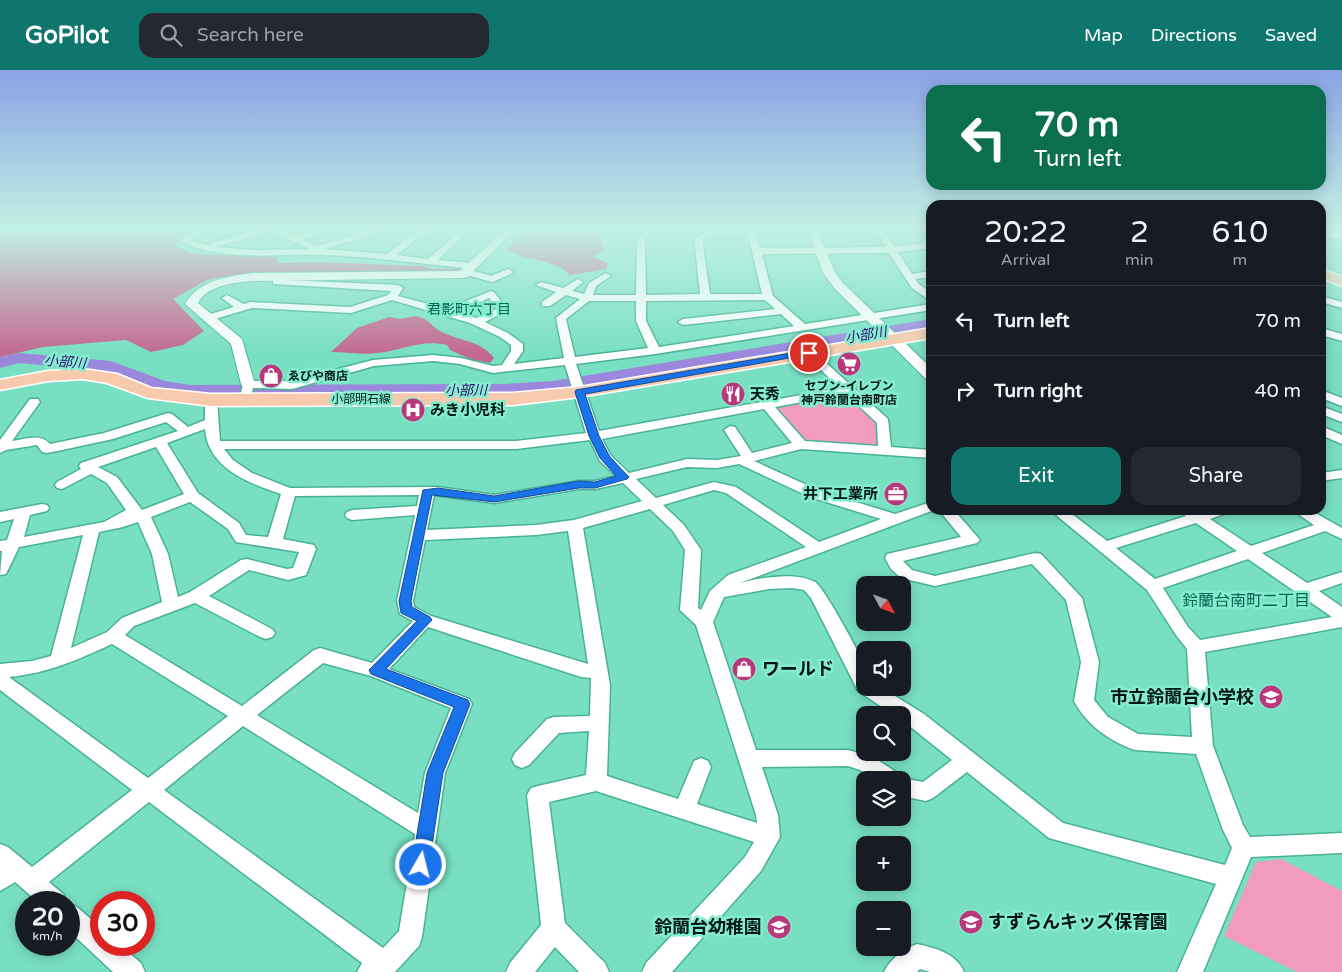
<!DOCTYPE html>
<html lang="en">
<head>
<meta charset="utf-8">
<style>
  body { margin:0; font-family:"Varela Round","Noto Sans JP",sans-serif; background:#242831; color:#f1f3f6; height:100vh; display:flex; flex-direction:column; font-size:19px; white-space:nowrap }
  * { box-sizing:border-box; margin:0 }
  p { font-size:16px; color:#9ea1a6 }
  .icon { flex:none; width:28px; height:28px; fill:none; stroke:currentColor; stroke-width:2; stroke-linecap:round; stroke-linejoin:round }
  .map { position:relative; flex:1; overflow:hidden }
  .details { position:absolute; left:926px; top:130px; width:400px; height:315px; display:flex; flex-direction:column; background:#171b24; border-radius:15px; box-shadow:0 2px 12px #0003 }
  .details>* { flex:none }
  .banner { position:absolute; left:926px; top:15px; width:400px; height:105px; border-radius:15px; box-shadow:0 2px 12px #0003; background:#0b6e4f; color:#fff; overflow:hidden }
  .needle { width:32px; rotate:131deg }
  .controls { position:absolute; left:856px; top:506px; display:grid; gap:10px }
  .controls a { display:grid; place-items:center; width:55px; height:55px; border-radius:10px; background:#171b24; box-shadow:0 2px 12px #0003; font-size:25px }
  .speed { position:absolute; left:15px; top:821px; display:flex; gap:10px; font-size:25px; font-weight:700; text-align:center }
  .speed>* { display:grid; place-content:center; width:65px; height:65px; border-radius:50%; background:#171b24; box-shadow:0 2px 12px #0003; line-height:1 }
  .speed small { font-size:12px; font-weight:400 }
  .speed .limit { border:8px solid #d22; background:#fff; color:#111 }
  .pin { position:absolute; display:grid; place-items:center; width:42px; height:42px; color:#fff; margin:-21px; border:2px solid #fff; border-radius:50%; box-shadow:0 1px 5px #0007 }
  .me { position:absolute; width:55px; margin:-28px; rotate:8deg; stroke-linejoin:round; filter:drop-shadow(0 0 4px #0008) }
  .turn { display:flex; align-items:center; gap:18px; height:105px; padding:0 25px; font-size:22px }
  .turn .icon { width:65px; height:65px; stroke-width:2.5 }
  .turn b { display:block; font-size:35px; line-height:42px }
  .eta { display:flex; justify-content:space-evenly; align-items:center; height:85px; text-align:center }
  .eta b { font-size:30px; font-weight:600; line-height:35px }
  .action { display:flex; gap:10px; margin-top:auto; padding:10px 25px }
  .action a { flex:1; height:58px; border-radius:15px; background:#0f766e; color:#fff; font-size:20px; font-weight:600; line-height:58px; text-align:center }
  .action a+a { background:#242831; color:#f1f3f6 }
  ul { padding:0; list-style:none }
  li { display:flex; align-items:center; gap:15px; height:70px; padding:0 25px; border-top:1px solid #363941 }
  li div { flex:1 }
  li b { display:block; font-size:19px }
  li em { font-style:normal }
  header { display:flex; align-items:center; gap:30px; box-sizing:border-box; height:70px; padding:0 25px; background:#0f766e; color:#fff }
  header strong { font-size:24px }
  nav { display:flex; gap:28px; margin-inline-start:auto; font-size:18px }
  .search { width:350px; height:45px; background:#242831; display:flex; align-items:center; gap:12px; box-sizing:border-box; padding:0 18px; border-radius:15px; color:#9ea1a6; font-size:19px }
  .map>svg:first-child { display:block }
  .green { fill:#f19bbf }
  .forest { fill:#c36790 }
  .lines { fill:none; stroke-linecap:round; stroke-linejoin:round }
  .river { fill:#9b88dd; fill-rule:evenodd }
  .minor-casing { stroke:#48b297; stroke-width:3 }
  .tertiary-casing { stroke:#48b297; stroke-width:2 }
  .primary-casing { stroke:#fff; stroke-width:3 }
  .minor { fill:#fff; fill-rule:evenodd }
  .tertiary { fill:#fff; fill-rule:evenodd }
  .primary { fill:#f7caad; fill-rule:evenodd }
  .route { fill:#1a73e8; stroke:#114b97 }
  .labels { text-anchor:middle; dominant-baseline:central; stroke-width:5; stroke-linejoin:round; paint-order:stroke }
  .far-poi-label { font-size:12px; font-weight:bold; fill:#021711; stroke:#85edcf; text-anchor:start }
  .far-street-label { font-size:12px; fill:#021711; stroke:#85edcf }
  .far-neighbourhood-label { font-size:14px; fill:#076552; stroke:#85edcf }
  .far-water-label { font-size:14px; font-style:italic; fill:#350871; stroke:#85edcf }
  .poi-label { font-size:15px; font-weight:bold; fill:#021711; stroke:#85edcf; text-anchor:start }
  .neighbourhood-label { font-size:16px; fill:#076552; stroke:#85edcf }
  .near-poi-label { font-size:18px; font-weight:bold; fill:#021711; stroke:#85edcf; text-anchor:start }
</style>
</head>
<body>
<header>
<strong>GoPilot</strong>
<div class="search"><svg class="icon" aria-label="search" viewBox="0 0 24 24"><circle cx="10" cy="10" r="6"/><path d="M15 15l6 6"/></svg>Search here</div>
<nav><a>Map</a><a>Directions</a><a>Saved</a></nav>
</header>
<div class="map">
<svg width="1342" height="902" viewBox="0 0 1342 902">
  <rect width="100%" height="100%" fill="#78dfc2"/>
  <!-- green -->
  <g class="green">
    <polygon points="844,324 851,325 880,354 879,373 875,377 810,373 802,370 775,340 780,335"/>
    <polygon points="1281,789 1342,821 1342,902 1297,902 1224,866 1256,792"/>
  </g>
  <!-- forest -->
  <g class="forest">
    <polygon points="0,159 189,159 174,176 193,184 276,187 278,193 314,192 424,196 433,199 458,199 458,202 237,204 207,210 173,229 204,261 183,275 151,282 126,270 43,277 0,287"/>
    <path d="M 528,159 L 609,159 L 600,164 L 604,180 L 593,187 L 608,193 L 606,199 L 570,205 C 554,188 525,192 507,179 Z"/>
    <path d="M 416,246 C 431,250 430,256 442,262 C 462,272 480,270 494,288 L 490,293 L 470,289 L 450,280 L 447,275 C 422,269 402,280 378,283 C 363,285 346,282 331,282 L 357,258 L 389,247 L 400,249 Z"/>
  </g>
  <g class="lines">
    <!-- river -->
    <polygon class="river" points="931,249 931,259 553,323 505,326 190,327 154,320 108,301 19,293 0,298 0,287 19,283 111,291 165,311 190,315 505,314 553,311"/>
    <defs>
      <g id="minor">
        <path d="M 198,159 L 208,159 L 191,170 L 211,176 L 211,173 L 264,159 L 278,159 L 295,166 L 319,159 L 331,159 L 330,161 L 302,169 L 317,176 L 374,159 L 386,159 L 385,161 L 324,179 L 387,184 L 416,161 L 440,159 L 439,161 L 422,165 L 397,185 L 428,189 L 462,159 L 471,159 L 438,190 L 473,193 L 478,196 L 473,199 C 424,194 375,187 326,185 C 278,183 228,192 183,173 L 182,171 L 184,166 ZM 271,162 L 310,179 L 254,180 L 215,177 Z"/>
        <path d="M 645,159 L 654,159 L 645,169 L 646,225 L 700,224 L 694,168 L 715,159 L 755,159 L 760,178 L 886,177 L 875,159 L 883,159 L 895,177 L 931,172 L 931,178 L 898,182 L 912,204 L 931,201 L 931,207 L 915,209 L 919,214 L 931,223 L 931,231 L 912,218 L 889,183 L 762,184 L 773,226 L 805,254 L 931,234 L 931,240 L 655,284 L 576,294 L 599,361 L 840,318 L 805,285 L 803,283 L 805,281 L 813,281 L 888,349 L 891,377 L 931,380 L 931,388 L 801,379 L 754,391 L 820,421 L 895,444 L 931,432 L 931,440 L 934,440 L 740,513 C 761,508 794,501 815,512 C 823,516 863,588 865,598 C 866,604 865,612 865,618 L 882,618 L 924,644 L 1063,753 L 1225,795 L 1232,778 L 1223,760 L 1196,684 L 1135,680 C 1109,671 1087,655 1074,631 L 1081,592 L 1066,530 L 1032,494 L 935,516 L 901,508 L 891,499 L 885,488 L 887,484 L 961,467 L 939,440 L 954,440 L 980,470 L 977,473 L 903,491 L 912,500 L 935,506 L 1035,483 L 1041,484 L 1082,528 L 1099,592 L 1094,630 L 1108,647 L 1138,664 L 1192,667 L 1187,579 L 1176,565 L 1147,520 L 1056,445 L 1054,442 L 1055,440 L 1076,440 L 1072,444 L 1107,471 L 1186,446 L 1180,440 L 1197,440 L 1200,442 L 1207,440 L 1229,440 L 1227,443 L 1210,449 L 1251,476 L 1314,455 L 1292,440 L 1310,440 L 1342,458 L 1342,469 L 1325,461 L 1262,483 L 1307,513 L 1342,502 L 1342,513 L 1319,521 L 1342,537 L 1342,557 L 1205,582 L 1213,676 L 1243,755 L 1250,767 L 1342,763 L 1342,783 L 1251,787 L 1203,902 L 1177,902 L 1216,814 L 1049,768 L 967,702 L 933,728 L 926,731 L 902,726 L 902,710 L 875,710 L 860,700 L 848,696 L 762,697 L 778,745 L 780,767 L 761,801 L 672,902 L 642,902 L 646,893 L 745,787 L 754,772 L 596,721 L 549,732 L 565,853 L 605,893 L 609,902 L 579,902 L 555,877 L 535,902 L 506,902 L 510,893 L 541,855 L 527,725 L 531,718 L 538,716 L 586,705 L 589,661 L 559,663 L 529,695 L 522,698 L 515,695 L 512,689 L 515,683 L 547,649 L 554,647 L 590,646 L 591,608 L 581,607 L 428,557 L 389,599 L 469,629 L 472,634 L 445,703 L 422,867 L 419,876 L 395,902 L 357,902 L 362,893 L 149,732 L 49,812 L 63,824 L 67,832 L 38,832 L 15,812 L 0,821 L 0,774 L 8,777 L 32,797 L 132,720 L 0,620 L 0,594 L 32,591 L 51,586 L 83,465 L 19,477 L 6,504 L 0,505 L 2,481 L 0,481 L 0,471 L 7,470 L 14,449 L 0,452 L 0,442 L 42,434 L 47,435 L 49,438 L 47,441 L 30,445 L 24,467 L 104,452 L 126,440 L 107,413 L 91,404 L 62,419 L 57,418 L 55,415 L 57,412 L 81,399 L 79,396 L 81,393 L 178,361 L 166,352 L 113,369 L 62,380 L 47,383 L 42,382 L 37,375 L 6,380 L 0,383 L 0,370 L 30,329 L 38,329 L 40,332 L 12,371 C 27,369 40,363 50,374 L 104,363 L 168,343 L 172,344 L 188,357 L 205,350 L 205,330 L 211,326 L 217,330 L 220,371 L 516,371 L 586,363 L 565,295 L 493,303 L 460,294 L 433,291 L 374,296 L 292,319 L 253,318 L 249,333 L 241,333 L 239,330 L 244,311 L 292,311 L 373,290 L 433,285 L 461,288 L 493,296 L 502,295 L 511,281 L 511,275 L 500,267 L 470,253 L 392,230 L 351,243 L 252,238 L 208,251 L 203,248 L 204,246 L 234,237 L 222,228 L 227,225 L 244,234 L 251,232 L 350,237 L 388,225 L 391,221 L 273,214 L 273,210 L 283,204 L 288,207 L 286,210 L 398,215 L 403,218 L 398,226 L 447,239 L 491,221 L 494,222 L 508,240 L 485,252 L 508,263 L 523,274 L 523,281 L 514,294 L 564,288 L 556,248 L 580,229 L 566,225 L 550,236 L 542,236 L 542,232 L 556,222 L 536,215 L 541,212 L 563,218 L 578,209 L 583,212 L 572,221 L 584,224 L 589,213 L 606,203 L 611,206 L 596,216 L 593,225 L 636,225 L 637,168 ZM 717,164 L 748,164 L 762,224 L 710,224 L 702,169 ZM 489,228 L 497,239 L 476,248 L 458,242 ZM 765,230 L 775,239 L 683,249 L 678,252 L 683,255 L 781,244 L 794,256 L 659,277 L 646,251 L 646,231 ZM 589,231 L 636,231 L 636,251 L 648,278 L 575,287 L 566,249 ZM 846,324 L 877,353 L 878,376 L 805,371 L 775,337 ZM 764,339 L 792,373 L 752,383 L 735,357 L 730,356 L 724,360 L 741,386 L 717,390 L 687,389 L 629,403 L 611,386 L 602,369 ZM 205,359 C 208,398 248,413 281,424 L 268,467 L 246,465 L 239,453 L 198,423 L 167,373 ZM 590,370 L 600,391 L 616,406 L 595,411 L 579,411 L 494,425 L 438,417 L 290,418 L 252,403 L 233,390 L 224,379 L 516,379 ZM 156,377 L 184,424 L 142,440 L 117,407 L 98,397 ZM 739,394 L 810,427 L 881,449 L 819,472 L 736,417 L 714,412 L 656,428 L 636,409 L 687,397 L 717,398 ZM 623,413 L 642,431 L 574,450 L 536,455 L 427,460 L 434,425 L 494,433 L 579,419 L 595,419 ZM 714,420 L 726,423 L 806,477 L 728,505 L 710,521 L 701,540 L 698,538 L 701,480 L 684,455 L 663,435 ZM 419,425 L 417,436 L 352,440 L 347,442 L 345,445 L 347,448 L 352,450 L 415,445 L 397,531 L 400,544 L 413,551 L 372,593 L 320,578 L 314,580 L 242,636 L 125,565 L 134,556 L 195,533 L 260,567 L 266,569 L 272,567 L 275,563 L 272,559 L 209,526 L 249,500 L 288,510 L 306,505 L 316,479 L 314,475 L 283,469 L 295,426 ZM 190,432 L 228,459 L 236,472 L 299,482 L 293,498 L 287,499 L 247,489 L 241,490 L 190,522 L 178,527 L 168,484 L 151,447 ZM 650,439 L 673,461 L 685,480 L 680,540 L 696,555 L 756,745 L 757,753 L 697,734 L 711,697 L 708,691 L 701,688 L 694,691 L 678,729 L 607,706 L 610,615 L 583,458 ZM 138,452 L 152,484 L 162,532 L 122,548 L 107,562 L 71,578 L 99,462 L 123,457 ZM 1196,453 L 1237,481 L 1155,509 L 1116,478 ZM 568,461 L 588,594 L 431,546 L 414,537 L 413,531 L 425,470 L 536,465 ZM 1248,489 L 1332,547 L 1200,570 L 1188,557 L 1163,518 ZM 792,518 L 804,520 L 811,528 L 858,621 L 894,645 L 902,645 L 902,650 L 952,690 L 923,712 L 902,708 L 899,704 L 873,687 L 848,680 L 756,680 L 713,552 L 724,527 L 769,519 ZM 112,574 L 228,646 L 148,708 L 9,607 C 49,603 77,590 112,574 ZM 323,593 L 371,606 L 451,638 L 425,703 L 418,743 L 257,645 ZM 243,656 L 415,764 L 399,861 L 383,878 L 164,720 Z"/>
        <polygon points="1321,161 1342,163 1342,169 1321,167"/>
        <polygon points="508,199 513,202 511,204 492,212 471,206 463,207 458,204 460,202 471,200 491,206"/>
        <polygon points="1321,226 1342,232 1342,238 1321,232"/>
        <polygon points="1321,258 1342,264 1342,271 1321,265"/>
        <polygon points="1321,320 1342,328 1342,336 1321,328"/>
        <polygon points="1321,336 1342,344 1342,352 1321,344"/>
        <polygon points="1321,356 1342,365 1342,374 1321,365"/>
        <polygon points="1342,400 1342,408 1321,411 1321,403"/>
        <polygon points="69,833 77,837 101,858 101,875 120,875 141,893 145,902 113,902 69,861"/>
        <path d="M 917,874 C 935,878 956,883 964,902 L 930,902 L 920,899 L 917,902 L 884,902 C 890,889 904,879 917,874 Z"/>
      </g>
      <g id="tertiary">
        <path d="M 506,159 L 517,159 L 467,207 L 463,208 L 252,211 C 233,213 208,215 198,233 L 242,269 L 255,314 L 253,317 L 243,317 L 241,314 L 231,274 L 185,234 C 199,210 226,207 252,203 L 460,201 Z"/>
        <polygon points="807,159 817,159 835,202 843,213 931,298 931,310 926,309 835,219 823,203"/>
      </g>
      <g id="primary">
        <polygon points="1321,199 1342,207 1342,216 1321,208"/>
        <polygon points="931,258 931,268 580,327 513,335 211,336 148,328 107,313 83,309 48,311 0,320 0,310 48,301 83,299 117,304 151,318 211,324 513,323 580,317"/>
      </g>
    </defs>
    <!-- minor casing -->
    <use href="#minor" class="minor-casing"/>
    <!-- tertiary casing -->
    <use href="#tertiary" class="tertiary-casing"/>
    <!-- primary casing -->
    <use href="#primary" class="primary-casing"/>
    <!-- minor -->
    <use href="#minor" class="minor"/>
    <!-- tertiary -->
    <use href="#tertiary" class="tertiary"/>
    <!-- primary -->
    <use href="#primary" class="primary"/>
  </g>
  <!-- sky -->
  <linearGradient id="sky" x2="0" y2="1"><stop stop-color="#89a2e4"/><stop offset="0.56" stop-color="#c2f1e4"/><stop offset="1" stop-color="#c2f1e4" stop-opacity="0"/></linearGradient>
  <rect width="1342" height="285" fill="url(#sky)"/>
  <!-- route -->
  <polygon class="route" points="809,280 813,283 812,284 585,324 599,366 610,387 629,407 627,409 595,418 579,418 494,432 432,425 411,531 412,537 430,547 432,550 386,599 468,630 470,634 443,703 429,795 427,800 421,803 415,800 412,795 427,703 454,637 371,604 369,600 417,551 401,543 399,531 423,420 438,418 494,426 579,411 595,412 616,406 600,388 589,366 575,322 576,320"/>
  <!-- icons -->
  <defs>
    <symbol id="supermarket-disc" viewBox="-11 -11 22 22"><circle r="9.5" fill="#bb377b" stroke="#85edcf"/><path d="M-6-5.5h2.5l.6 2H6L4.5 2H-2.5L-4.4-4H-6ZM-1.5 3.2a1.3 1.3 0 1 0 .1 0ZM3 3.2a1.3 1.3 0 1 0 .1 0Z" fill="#fff"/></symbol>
    <symbol id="shop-disc" viewBox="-11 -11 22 22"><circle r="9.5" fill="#bb377b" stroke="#85edcf"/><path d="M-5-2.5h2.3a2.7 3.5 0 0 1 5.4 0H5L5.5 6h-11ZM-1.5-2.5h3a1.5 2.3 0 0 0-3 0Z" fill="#fff"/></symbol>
    <symbol id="restaurant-disc" viewBox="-11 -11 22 22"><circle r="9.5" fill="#bb377b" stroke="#85edcf"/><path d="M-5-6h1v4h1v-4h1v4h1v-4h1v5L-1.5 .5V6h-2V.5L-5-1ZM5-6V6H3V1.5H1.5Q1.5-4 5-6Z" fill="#fff"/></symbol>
    <symbol id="hospital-disc" viewBox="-11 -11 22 22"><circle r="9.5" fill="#bb377b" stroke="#85edcf"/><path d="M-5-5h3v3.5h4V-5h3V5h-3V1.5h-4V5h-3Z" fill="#fff"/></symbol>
    <symbol id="office-disc" viewBox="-11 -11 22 22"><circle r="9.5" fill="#bb377b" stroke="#85edcf"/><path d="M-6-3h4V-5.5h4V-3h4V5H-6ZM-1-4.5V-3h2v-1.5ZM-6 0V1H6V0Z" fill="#fff"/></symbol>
    <symbol id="school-disc" viewBox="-11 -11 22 22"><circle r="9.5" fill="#bb377b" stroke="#85edcf"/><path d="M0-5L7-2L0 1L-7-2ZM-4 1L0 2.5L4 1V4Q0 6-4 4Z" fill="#fff"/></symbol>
  </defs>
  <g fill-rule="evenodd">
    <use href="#supermarket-disc" x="835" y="280" width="28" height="28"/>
    <use href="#shop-disc" x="257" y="292" width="28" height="28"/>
    <use href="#restaurant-disc" x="719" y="310" width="28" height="28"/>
    <use href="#hospital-disc" x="399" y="326" width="28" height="28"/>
    <use href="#office-disc" x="882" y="410" width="28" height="28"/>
    <use href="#shop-disc" x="730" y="585" width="28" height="28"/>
    <use href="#school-disc" x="1257" y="613" width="28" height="28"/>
    <use href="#school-disc" x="957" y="838" width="28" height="28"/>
    <use href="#school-disc" x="765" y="843" width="28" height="28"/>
  </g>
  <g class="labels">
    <!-- far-poi labels -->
    <g class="far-poi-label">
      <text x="288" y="306">ゑびや商店</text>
      <text x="849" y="316" text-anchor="middle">セブン-イレブン<tspan x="849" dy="14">神戸鈴蘭台南町店</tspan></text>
    </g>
    <!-- far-street labels -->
    <g class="far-street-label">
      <text x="361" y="329">小部明石線</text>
    </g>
    <!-- far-neighbourhood labels -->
    <g class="far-neighbourhood-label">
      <text x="469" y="239">君影町六丁目</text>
    </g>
    <!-- far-water labels -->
    <g class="far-water-label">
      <text transform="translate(866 265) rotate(-9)">小部川</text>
      <text transform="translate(65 292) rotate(5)">小部川</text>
      <text x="466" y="320">小部川</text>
    </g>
    <!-- poi labels -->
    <g class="poi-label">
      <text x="750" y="324">天秀</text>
      <text x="430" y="340">みき小児科</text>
      <text x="878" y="424" text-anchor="end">井下工業所</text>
    </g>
    <!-- neighbourhood labels -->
    <g class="neighbourhood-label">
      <text x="1246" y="531">鈴蘭台南町二丁目</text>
    </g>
    <!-- near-poi labels -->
    <g class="near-poi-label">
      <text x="762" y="599">ワールド</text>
      <text x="1254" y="627" text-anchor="end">市立鈴蘭台小学校</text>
      <text x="988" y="852">すずらんキッズ保育園</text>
      <text x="762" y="857" text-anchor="end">鈴蘭台幼稚園</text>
    </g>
  </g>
</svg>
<div class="controls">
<a><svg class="needle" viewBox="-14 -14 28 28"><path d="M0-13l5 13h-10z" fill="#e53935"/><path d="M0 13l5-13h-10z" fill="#9ea1a6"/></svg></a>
<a><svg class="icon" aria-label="sound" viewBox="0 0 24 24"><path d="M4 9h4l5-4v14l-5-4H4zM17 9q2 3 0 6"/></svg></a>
<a><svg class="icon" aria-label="search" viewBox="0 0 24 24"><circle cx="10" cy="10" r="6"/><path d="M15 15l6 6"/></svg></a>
<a><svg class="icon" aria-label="layers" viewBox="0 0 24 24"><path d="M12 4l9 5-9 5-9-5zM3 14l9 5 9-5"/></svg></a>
<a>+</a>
<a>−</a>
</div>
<div class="speed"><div>20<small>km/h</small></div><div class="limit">30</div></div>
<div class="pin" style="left:809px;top:283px;background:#d93025"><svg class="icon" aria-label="arrive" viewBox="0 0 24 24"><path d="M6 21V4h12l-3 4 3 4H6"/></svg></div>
<svg class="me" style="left:421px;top:795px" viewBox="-20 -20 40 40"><circle r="17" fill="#1a73e8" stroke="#fff" stroke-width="3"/><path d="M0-11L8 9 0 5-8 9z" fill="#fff"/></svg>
<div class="banner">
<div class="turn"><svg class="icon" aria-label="left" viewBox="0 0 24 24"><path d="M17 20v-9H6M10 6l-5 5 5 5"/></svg><div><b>70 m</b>Turn left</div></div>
</div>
<section class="details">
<div class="eta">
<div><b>20:22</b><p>Arrival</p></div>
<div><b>2</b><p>min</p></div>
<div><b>610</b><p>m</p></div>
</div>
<ul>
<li><svg class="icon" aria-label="left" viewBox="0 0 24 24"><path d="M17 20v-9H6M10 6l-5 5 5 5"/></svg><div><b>Turn left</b></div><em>70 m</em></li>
<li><svg class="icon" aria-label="right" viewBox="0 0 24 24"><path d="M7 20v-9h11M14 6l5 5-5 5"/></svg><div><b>Turn right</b></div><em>40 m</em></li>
</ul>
<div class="action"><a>Exit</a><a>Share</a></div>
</section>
</div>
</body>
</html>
